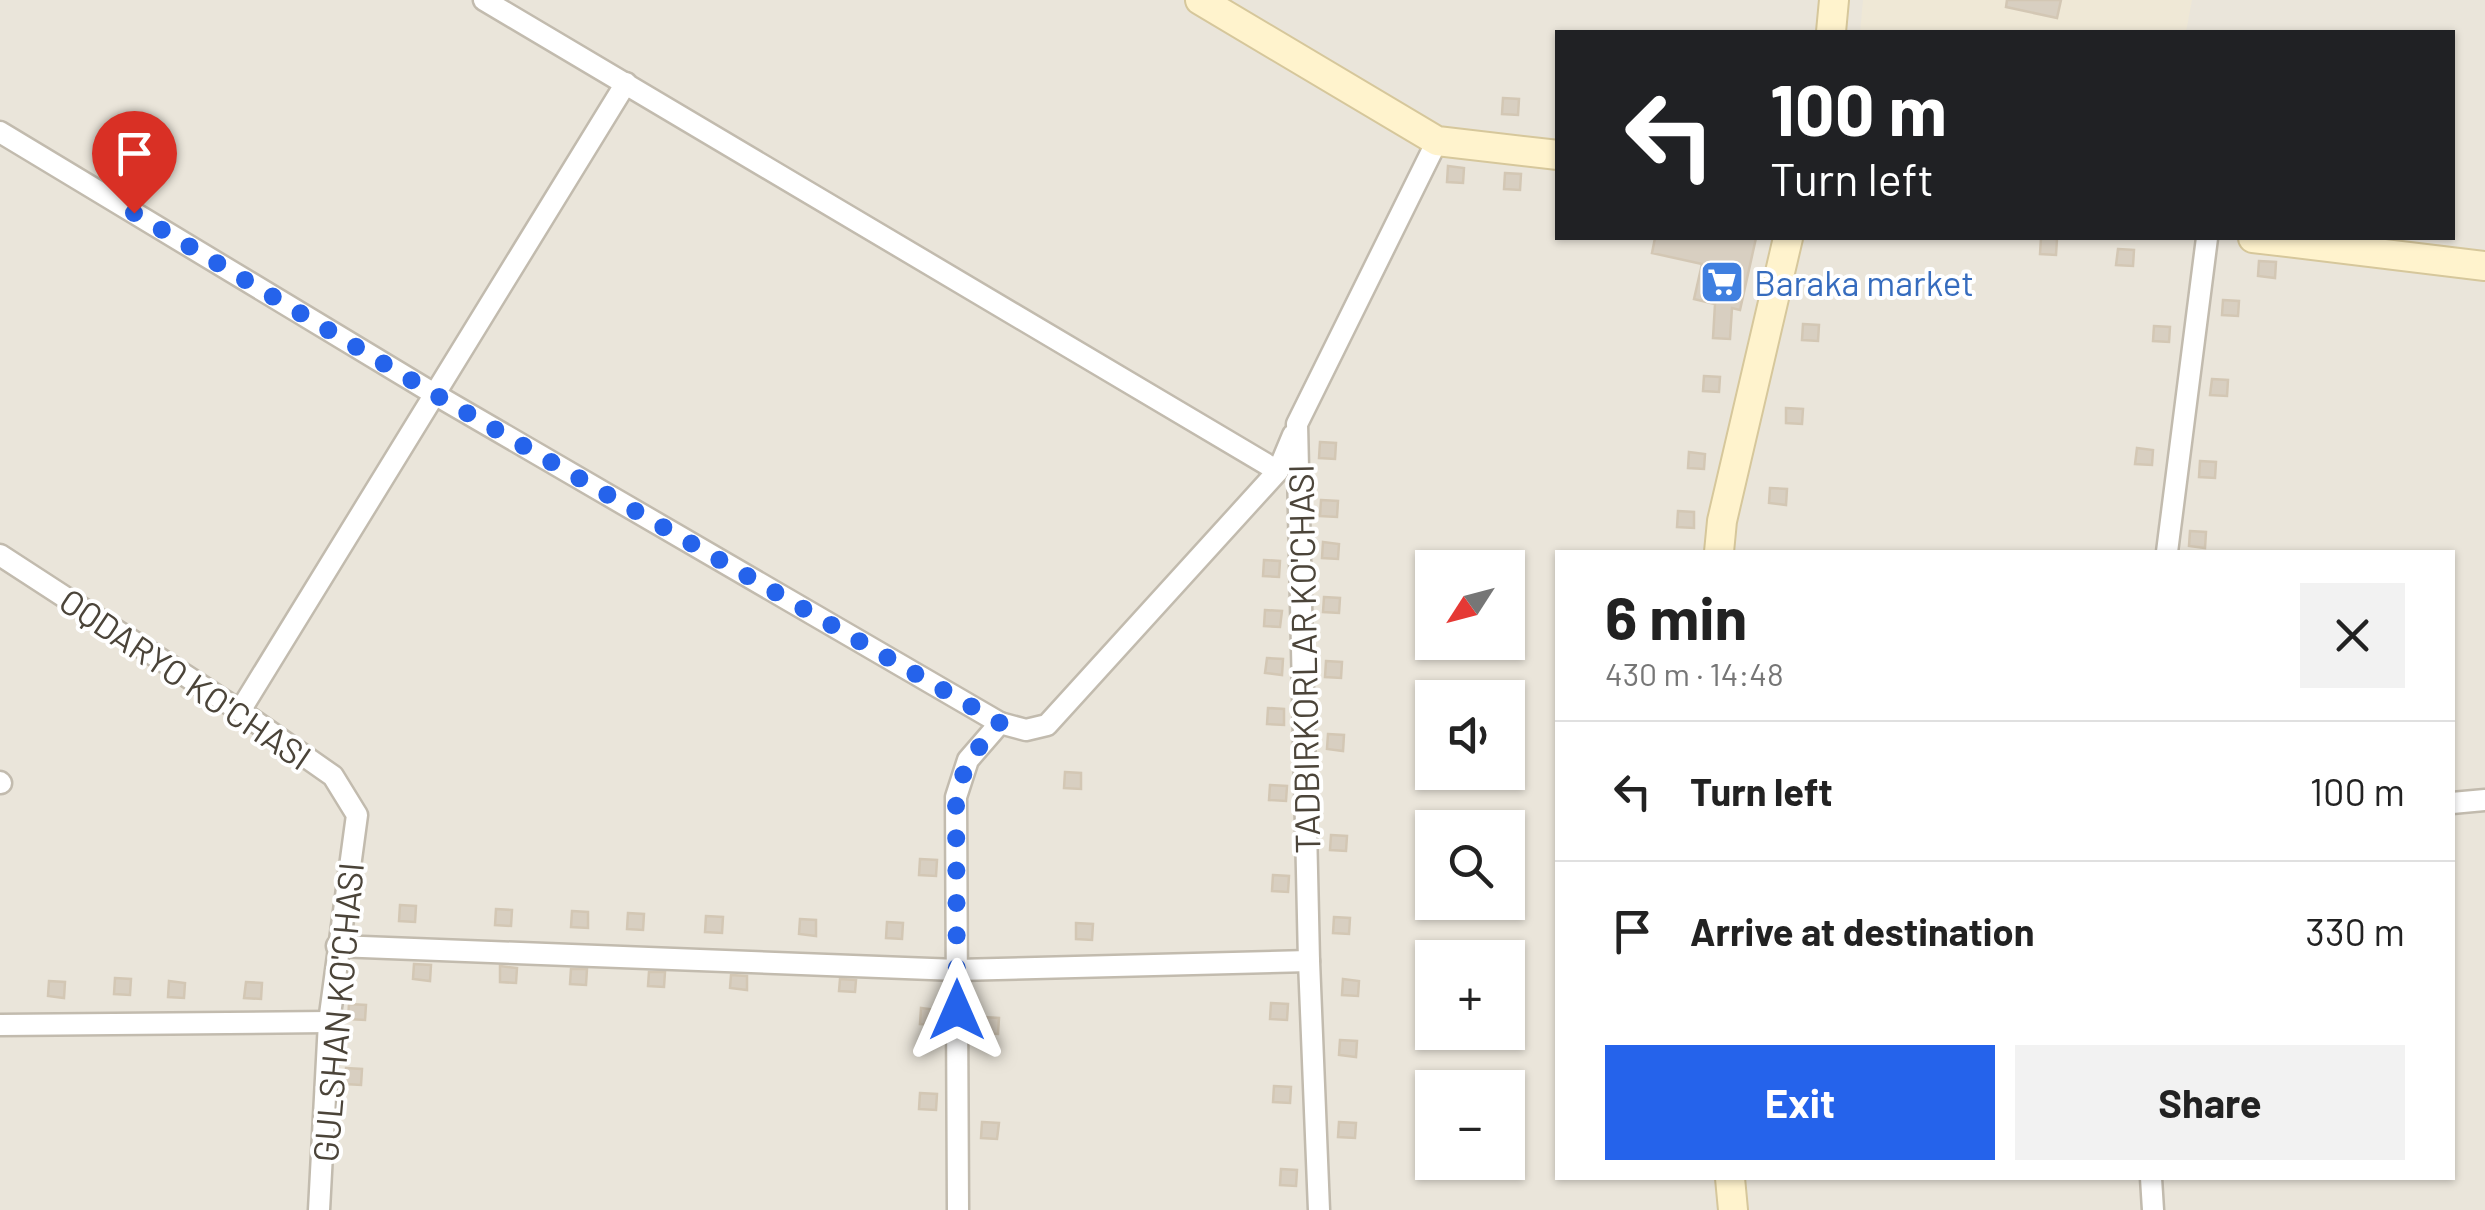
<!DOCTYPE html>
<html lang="en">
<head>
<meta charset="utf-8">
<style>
  body { margin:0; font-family:Barlow,sans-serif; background:#f2f2f2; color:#222; height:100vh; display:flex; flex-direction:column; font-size:38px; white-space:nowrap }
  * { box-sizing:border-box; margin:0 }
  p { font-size:32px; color:#767676 }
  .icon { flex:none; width:55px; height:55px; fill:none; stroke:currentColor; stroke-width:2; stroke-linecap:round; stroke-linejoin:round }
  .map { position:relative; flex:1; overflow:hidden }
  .details { position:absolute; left:1555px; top:550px; width:900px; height:630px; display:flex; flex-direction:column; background:#fff; border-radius:0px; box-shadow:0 2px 8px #0004 }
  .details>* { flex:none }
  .banner { position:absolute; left:1555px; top:30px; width:900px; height:210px; border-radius:0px; box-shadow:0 2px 8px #0004; background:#202124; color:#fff; overflow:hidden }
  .needle { width:65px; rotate:234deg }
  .fabs { position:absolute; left:1415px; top:550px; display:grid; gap:20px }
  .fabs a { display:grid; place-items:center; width:110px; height:110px; border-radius:0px; background:#fff; box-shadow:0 2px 8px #0004; font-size:50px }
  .pin { position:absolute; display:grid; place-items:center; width:85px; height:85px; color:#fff; margin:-102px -42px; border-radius:50% 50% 50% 0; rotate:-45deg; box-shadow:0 0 10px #0007 }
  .pin .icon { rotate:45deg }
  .me { position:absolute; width:110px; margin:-55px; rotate:0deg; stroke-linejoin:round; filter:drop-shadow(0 0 8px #0008) }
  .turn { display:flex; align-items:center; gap:35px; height:210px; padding:0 50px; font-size:45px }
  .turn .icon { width:130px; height:130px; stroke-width:2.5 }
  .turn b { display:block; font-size:70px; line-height:85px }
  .round { display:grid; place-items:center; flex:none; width:105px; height:105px; border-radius:0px; background:#f2f2f2 }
  .headline { display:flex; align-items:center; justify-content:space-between; height:170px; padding:0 50px }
  h1 { font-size:60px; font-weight:700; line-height:75px }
  .button { display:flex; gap:20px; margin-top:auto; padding:20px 50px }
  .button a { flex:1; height:115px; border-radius:0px; background:#2563eb; color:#fff; font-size:40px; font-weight:700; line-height:115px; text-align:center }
  .button a+a { background:#f2f2f2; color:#222 }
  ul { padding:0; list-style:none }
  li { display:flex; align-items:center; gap:30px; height:140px; padding:0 50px; border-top:2px solid #e0e0e0 }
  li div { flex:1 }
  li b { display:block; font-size:38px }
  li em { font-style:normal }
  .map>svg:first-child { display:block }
  .residential { fill:#eae5da; fill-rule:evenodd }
  .education { fill:#efe8d6 }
  .building { fill:#d8cfc1; stroke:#d3c7b4; stroke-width:2.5 }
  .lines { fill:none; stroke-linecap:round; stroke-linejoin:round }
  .street-casing { stroke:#c2bbae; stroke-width:25 }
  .secondary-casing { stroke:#d6c79b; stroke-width:32 }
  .street { stroke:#fff; stroke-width:20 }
  .secondary { stroke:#fff3cd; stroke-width:28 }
  .route { stroke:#2563eb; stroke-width:18; stroke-dasharray:0 32.4 }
  .labels { text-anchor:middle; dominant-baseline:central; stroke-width:8; stroke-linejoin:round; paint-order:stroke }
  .shop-label { font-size:35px; fill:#366cbe; stroke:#fff; text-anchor:start }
  .street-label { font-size:35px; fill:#4b4439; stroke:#fff }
</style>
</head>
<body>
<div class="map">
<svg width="2485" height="1210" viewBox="0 0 2485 1210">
  <rect width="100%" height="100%" fill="#f6f3ec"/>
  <!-- residential -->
  <path class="residential" d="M 0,0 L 2485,0 L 2485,1210 L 0,1210 ZM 1558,32 L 2452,32 L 2452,238 L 1558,238 ZM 1558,552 L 2452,552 L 2452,1178 L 1558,1178 ZM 1432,568 L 1508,568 L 1508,642 L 1432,642 ZM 1432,698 L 1508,698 L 1508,772 L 1432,772 ZM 1432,828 L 1508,828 L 1508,902 L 1432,902 ZM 1432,958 L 1508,958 L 1508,1032 L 1432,1032 ZM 1432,1088 L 1508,1088 L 1508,1162 L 1432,1162 Z"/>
  <!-- education -->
  <polygon class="education" points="1863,0 2192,0 2186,32 1860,32"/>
  <!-- building -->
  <g class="building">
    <polygon points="2007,0 2061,0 2057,18 2006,7"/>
    <polygon points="1503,98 1519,99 1518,115 1502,114"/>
    <polygon points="1448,166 1464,168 1463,183 1447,182"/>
    <polygon points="1505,173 1521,174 1520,190 1504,189"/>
    <polygon points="1655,238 1756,238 1740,310 1732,308 1730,339 1713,338 1715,304 1694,299 1702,264 1652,253"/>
    <polygon points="2041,238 2057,239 2056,255 2040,254"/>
    <polygon points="2118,249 2134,250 2133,266 2116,265"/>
    <polygon points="2259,261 2276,262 2275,278 2258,276"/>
    <polygon points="2223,300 2239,301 2238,316 2222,315"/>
    <polygon points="1803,324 1819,325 1818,341 1802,340"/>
    <polygon points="2154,326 2170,327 2169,342 2153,341"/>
    <polygon points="1704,376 1720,377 1719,392 1703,391"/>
    <polygon points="2212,379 2228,380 2227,396 2210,395"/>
    <polygon points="1786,408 1803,409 1802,424 1786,423"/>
    <polygon points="1320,442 1336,443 1335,459 1319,458"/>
    <polygon points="2137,448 2153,450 2152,465 2135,464"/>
    <polygon points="1689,452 1705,454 1704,469 1688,468"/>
    <polygon points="2200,461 2216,462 2215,478 2199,477"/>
    <polygon points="1770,488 1787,489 1786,505 1769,503"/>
    <polygon points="1321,500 1338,501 1337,517 1320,516"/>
    <polygon points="1678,511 1694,512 1694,528 1677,527"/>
    <polygon points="2190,531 2206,532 2205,548 2189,546"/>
    <polygon points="1323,542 1339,544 1338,559 1322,558"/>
    <polygon points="1264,560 1280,561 1279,577 1263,576"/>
    <polygon points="1324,597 1340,598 1339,613 1323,612"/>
    <polygon points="1265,610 1282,611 1280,627 1264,626"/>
    <polygon points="1267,658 1283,659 1282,675 1265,673"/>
    <polygon points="1326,661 1342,662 1341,678 1325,677"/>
    <polygon points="1268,708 1284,709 1284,725 1267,724"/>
    <polygon points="1328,734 1344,735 1343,751 1327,749"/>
    <polygon points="1065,772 1081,773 1081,789 1064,788"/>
    <polygon points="1270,785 1287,786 1286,801 1269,800"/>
    <polygon points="1331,835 1347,836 1346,851 1330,850"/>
    <polygon points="920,859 937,860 936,876 919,875"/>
    <polygon points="1273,875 1289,876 1288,892 1272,891"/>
    <polygon points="400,905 416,906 415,922 399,921"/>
    <polygon points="496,909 512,910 511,926 495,925"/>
    <polygon points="572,911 588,912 588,928 571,927"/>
    <polygon points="628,913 644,914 643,930 627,929"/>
    <polygon points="706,916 723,917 722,933 705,932"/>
    <polygon points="1334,917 1350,918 1349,934 1333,933"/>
    <polygon points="800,919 816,920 816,936 799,934"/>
    <polygon points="887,922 903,923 902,939 886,938"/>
    <polygon points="1076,923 1093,924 1092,940 1076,939"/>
    <polygon points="414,964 431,965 430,981 413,979"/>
    <polygon points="500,966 517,968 516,983 500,982"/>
    <polygon points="571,969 587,969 586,985 570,984"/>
    <polygon points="649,972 665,972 664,987 648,986"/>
    <polygon points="731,975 747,976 747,990 730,988"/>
    <polygon points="115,978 131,979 130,995 114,994"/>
    <polygon points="840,979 856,980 855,992 839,991"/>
    <polygon points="1343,979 1359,981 1358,996 1342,995"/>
    <polygon points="49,981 65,982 64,998 48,996"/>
    <polygon points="169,981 185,983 184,998 168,997"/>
    <polygon points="246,982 262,983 261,999 244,998"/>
    <polygon points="1271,1003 1288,1004 1287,1020 1270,1019"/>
    <polygon points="349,1004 366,1005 365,1020 348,1019"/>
    <polygon points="921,1008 938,1010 937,1025 920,1024"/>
    <polygon points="983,1017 999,1018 998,1034 982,1033"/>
    <polygon points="1340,1040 1357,1041 1356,1057 1339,1055"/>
    <polygon points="346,1068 362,1069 361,1085 345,1084"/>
    <polygon points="1274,1086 1291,1087 1290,1103 1273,1102"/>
    <polygon points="920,1093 937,1094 936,1110 919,1109"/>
    <polygon points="982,1122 999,1123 997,1139 981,1138"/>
    <polygon points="1339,1122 1356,1123 1355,1138 1338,1137"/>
    <polygon points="1281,1169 1297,1170 1296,1186 1280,1185"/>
  </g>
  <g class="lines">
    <defs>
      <g id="street">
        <polyline points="484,0 1278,471 1293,435"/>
        <polyline points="0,132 436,395 1000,723 968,760 956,797 958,1210"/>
        <polyline points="2167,552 2207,238"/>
        <polyline points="0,555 240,711 333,776 357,815 329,1022 319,1210"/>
        <polyline points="240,711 626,83"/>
        <polyline points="1000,723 1026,730 1047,725 1278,471"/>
        <polyline points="0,782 1,783"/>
        <polyline points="2452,803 2485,800"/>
        <polyline points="337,946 957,970 1309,961"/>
        <polyline points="0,1025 329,1022"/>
        <polyline points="2151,1178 2153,1210"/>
        <polyline points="1319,1210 1309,961 1297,424 1437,141"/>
      </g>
      <g id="secondary">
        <polyline points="1200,0 1437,141 1558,155"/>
        <polyline points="1831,32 1834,0"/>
        <polyline points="2253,238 2485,266"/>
        <polyline points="1719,552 1722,521 1788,238"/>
        <polyline points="1730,1178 1733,1210"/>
      </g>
    </defs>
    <!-- street casing -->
    <use href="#street" class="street-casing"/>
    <!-- secondary casing -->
    <use href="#secondary" class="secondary-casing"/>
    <!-- street -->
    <use href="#street" class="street"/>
    <!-- secondary -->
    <use href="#secondary" class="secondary"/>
  </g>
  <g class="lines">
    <!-- route -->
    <polyline class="route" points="134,213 436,395 1000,723 968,760 956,797 957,1010"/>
  </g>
  <!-- icons -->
  <defs>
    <symbol id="supermarket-square" viewBox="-11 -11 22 22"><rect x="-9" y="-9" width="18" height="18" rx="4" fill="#3f7fe0" stroke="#fff"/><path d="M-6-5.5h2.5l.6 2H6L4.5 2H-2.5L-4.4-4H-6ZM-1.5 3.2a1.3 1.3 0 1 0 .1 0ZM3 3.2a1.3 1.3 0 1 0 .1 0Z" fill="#fff"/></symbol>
  </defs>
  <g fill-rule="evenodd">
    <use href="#supermarket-square" x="1697" y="257" width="50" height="50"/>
  </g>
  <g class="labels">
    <!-- shop labels -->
    <g class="shop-label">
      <text x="1754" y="282">Baraka market</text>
    </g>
    <!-- street labels -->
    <g class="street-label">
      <text transform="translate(1303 659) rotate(-91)">TADBIRKORLAR KO'CHASI</text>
      <text transform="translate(186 678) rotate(34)">OQDARYO KO'CHASI</text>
      <text transform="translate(337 1012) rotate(-85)">GULSHAN KO'CHASI</text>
    </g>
  </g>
</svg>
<div class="fabs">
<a><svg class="needle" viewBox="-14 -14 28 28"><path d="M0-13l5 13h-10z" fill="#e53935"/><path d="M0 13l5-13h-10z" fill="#767676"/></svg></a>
<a><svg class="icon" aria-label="sound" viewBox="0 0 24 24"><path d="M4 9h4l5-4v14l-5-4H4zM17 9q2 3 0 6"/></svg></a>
<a><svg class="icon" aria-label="search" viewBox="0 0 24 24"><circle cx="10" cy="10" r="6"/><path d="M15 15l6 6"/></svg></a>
<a>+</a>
<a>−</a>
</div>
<div class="pin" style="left:134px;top:213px;background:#d93025"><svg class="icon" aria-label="arrive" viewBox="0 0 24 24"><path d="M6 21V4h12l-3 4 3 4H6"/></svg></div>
<svg class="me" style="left:957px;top:1010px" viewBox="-20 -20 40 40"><path d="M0-17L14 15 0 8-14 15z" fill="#2563eb" stroke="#fff" stroke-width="4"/></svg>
<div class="banner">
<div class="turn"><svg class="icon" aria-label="left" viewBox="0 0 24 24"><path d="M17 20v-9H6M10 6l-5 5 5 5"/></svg><div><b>100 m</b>Turn left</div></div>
</div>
<section class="details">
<div class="headline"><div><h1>6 min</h1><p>430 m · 14:48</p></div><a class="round"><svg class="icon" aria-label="close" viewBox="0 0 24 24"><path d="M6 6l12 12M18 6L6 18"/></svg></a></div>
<ul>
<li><svg class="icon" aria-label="left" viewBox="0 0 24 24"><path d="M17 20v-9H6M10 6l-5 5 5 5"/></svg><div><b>Turn left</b></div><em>100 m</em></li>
<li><svg class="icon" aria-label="arrive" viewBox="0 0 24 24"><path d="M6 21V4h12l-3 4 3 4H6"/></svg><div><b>Arrive at destination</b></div><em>330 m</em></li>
</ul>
<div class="button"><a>Exit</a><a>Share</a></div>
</section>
</div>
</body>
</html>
